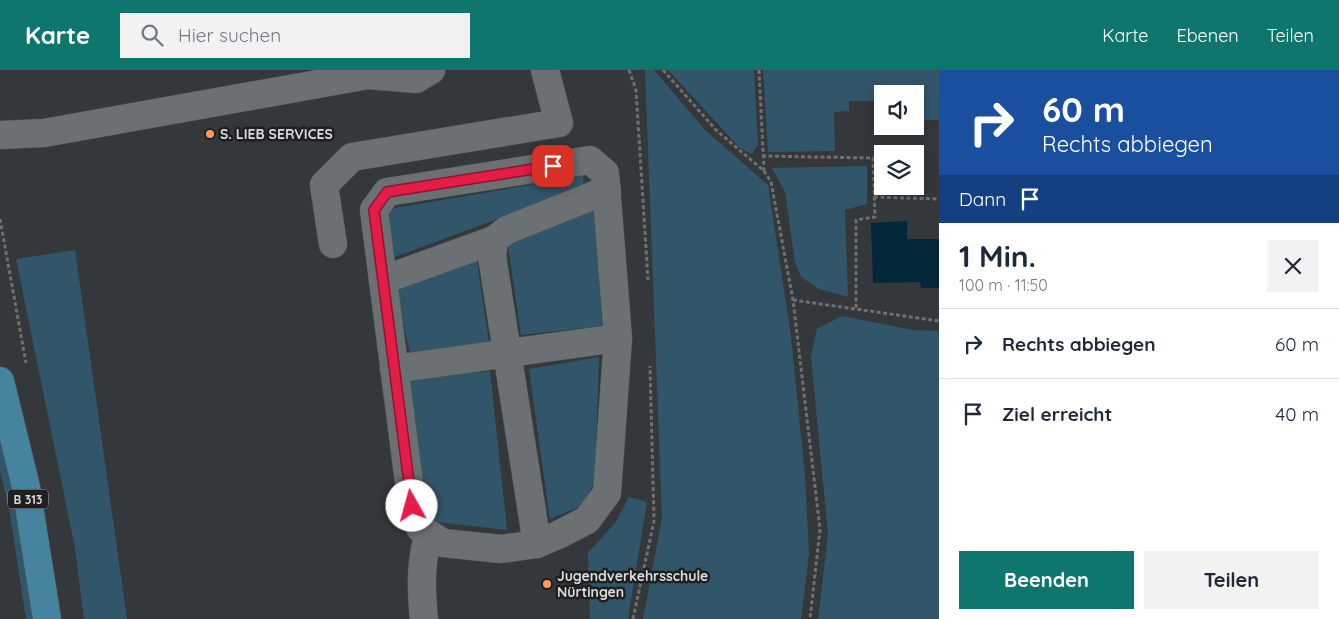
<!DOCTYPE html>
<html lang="de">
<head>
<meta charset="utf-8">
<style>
  body { margin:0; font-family:Quicksand,sans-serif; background:#f2f2f3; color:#1f2937; height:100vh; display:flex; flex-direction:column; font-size:19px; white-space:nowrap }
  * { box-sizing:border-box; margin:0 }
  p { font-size:16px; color:#747a83 }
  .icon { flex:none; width:28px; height:28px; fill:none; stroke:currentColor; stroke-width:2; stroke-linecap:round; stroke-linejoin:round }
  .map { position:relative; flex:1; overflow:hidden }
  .panel { display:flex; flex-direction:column; background:#fff; width:400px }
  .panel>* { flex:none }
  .top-card { background:#1a4fa0; color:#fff; overflow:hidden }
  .tools { position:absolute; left:874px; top:15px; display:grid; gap:10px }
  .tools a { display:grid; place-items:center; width:50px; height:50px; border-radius:0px; background:#fff; box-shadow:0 2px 12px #0003; font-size:25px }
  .pin { position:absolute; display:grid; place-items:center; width:42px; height:42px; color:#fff; margin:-21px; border-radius:10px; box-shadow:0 2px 8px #0006 }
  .me { position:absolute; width:55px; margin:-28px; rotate:353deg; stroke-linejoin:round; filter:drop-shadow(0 0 4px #0008) }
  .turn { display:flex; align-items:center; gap:18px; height:105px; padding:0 20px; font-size:22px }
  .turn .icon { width:65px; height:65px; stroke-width:2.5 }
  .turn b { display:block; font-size:35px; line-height:42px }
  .then { display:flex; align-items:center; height:48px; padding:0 20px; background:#0003; gap:10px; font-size:19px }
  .round { display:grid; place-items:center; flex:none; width:52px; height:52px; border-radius:0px; background:#f2f2f3 }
  .head { display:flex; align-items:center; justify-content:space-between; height:85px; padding:0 20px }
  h1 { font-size:30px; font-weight:800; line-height:38px }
  .action { display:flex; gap:10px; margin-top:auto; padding:10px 20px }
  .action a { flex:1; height:58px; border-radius:0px; background:#0f766e; color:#fff; font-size:20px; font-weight:800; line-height:58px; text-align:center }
  .action a+a { background:#f2f2f3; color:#1f2937 }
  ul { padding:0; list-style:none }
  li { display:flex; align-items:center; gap:15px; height:70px; padding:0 20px; border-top:1px solid #e0e1e3 }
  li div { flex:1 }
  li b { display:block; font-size:19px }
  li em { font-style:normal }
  header { display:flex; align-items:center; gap:30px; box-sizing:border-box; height:70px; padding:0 25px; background:#0f766e; color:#fff }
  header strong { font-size:24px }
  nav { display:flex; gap:28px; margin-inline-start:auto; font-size:18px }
  .search { width:350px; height:45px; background:#f2f2f3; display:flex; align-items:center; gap:12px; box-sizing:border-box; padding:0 18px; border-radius:0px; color:#747a83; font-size:19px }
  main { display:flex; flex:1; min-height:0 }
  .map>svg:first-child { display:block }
  .green { fill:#325669 }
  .water { fill:#012738 }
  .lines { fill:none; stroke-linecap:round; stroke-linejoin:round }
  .minor-casing { stroke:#505456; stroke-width:29 }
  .major-casing { stroke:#505456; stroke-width:29 }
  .path { stroke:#6c7071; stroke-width:3; stroke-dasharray:4 2.5; stroke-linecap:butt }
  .minor { stroke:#6b7072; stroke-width:28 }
  .major { stroke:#46839f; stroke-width:28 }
  .route-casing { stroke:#92132f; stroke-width:12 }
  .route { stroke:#e11d48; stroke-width:9 }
  .poi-dot { fill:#fe9b58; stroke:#1d1f20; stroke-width:2 }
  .labels { text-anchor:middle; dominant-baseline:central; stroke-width:5; stroke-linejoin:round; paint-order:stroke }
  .shield { fill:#1d1f20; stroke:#a1a3a4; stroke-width:1 }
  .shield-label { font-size:12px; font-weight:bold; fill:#d9dcdd }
  .poi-label { font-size:14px; font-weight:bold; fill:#d9dcdd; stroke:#1d1f20; text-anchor:start }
</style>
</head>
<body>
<header>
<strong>Karte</strong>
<div class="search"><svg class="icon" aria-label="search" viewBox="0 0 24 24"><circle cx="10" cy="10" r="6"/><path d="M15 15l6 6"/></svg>Hier suchen</div>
<nav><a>Karte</a><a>Ebenen</a><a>Teilen</a></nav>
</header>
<main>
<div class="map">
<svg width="939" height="549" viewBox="0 0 939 549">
  <rect width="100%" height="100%" fill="#34383a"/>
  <!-- green -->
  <g class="green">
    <polygon points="645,0 654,0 705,60 768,115 791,266 805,405 809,484 801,549 643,549 662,448"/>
    <polygon points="668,0 754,0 758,74 752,84 740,78"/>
    <polygon points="763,0 939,0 939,50 915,50 915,24 882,24 882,31 849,31 849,41 834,42 835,81 768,82"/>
    <polygon points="867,96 867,134 845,140 848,227 819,219 801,207 795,192 785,122 772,98"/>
    <polygon points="583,106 584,117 392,188 389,139"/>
    <polygon points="596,136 602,256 521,265 508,176"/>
    <polygon points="75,180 127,549 84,549 75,478 16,189"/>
    <polygon points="476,185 489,272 410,283 396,221"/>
    <polygon points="842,246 913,260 939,261 939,549 818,549 828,464 811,287 817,259"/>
    <polygon points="599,287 595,412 581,436 550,449 529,299"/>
    <polygon points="490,301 507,460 437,452 427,444 408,308"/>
    <polygon points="0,364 11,410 34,549 26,549 9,438 0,401"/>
    <polygon points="629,427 647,432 628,549 590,549 588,483 616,452"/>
  </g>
  <!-- water -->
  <polygon class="water" points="907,151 907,169 939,169 939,218 921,218 920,212 873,213 871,153"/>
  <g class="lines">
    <defs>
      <g id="minor">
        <polyline points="0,65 44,63 368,5 416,9 431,0"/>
        <polygon points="590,90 605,103 618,268 607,423 587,450 558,465 537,474 501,479 443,473 420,458 412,436 374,140 387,122"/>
        <polyline points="333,174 324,115 352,87 559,53 545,0"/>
        <polyline points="383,210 494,170"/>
        <polyline points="394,299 618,268"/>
        <polyline points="537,474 492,186 494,170 507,160 607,120"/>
        <path d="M 424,549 C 421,520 420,491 429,464"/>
      </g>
      <polyline id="major" points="0,311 26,417 47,549"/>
    </defs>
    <!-- minor casing -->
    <use href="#minor" class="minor-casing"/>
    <!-- major casing -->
    <use href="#major" class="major-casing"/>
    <!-- path -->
    <g class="path">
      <polyline points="629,0 636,20 648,210"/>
      <polyline points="663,0 716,60 764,101 771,112 793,230 820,459 810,549"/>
      <polyline points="759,0 764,101"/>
      <polyline points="762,86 873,88 875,147 856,150 856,239"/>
      <polyline points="874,127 939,129"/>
      <polyline points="0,149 26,293"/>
      <polyline points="793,230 939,251"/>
      <polyline points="633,549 654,451 650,296"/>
    </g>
    <!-- minor -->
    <use href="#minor" class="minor"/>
    <!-- major -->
    <use href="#major" class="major"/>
  </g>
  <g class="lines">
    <defs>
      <polyline id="route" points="412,436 374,140 387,122 553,96"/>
    </defs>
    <!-- route casing -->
    <use href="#route" class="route-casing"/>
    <!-- route -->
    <use href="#route" class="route"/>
  </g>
  <!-- markers -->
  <g class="poi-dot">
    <circle cx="210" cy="64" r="5"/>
    <circle cx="547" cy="514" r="5"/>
  </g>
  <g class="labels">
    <!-- shield labels -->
    <rect class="shield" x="8" y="419.5" width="40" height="19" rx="4"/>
    <g class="shield-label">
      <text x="28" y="429">B 313</text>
    </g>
    <!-- poi labels -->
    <g class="poi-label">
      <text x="220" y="64">S. LIEB SERVICES</text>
      <text x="557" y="506">Jugendverkehrsschule<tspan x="557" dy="16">Nürtingen</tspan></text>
    </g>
  </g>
</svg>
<div class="tools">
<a><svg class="icon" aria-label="sound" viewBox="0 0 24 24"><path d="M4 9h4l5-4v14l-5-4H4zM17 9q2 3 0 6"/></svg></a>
<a><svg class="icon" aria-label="layers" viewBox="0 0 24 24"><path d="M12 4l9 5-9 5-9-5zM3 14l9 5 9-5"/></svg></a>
</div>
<div class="pin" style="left:553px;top:96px;background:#d93025"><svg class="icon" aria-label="arrive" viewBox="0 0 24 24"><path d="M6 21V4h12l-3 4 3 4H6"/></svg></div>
<svg class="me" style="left:412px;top:436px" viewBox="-20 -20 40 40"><circle r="19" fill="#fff"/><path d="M0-13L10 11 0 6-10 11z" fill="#e11d48"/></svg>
</div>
<section class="panel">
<div class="top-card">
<div class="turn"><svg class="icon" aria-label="right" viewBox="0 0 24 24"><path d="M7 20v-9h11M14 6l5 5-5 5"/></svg><div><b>60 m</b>Rechts abbiegen</div></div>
<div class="then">Dann<svg class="icon" aria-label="arrive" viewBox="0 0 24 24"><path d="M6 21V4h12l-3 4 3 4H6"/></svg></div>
</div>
<div class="head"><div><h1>1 Min.</h1><p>100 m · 11:50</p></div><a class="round"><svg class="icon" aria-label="close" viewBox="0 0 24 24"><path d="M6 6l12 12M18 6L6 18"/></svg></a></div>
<ul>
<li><svg class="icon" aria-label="right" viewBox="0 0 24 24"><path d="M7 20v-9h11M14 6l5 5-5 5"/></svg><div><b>Rechts abbiegen</b></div><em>60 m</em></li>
<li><svg class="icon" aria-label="arrive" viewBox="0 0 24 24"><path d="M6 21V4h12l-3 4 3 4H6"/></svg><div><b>Ziel erreicht</b></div><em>40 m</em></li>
</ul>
<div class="action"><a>Beenden</a><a>Teilen</a></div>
</section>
</main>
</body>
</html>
